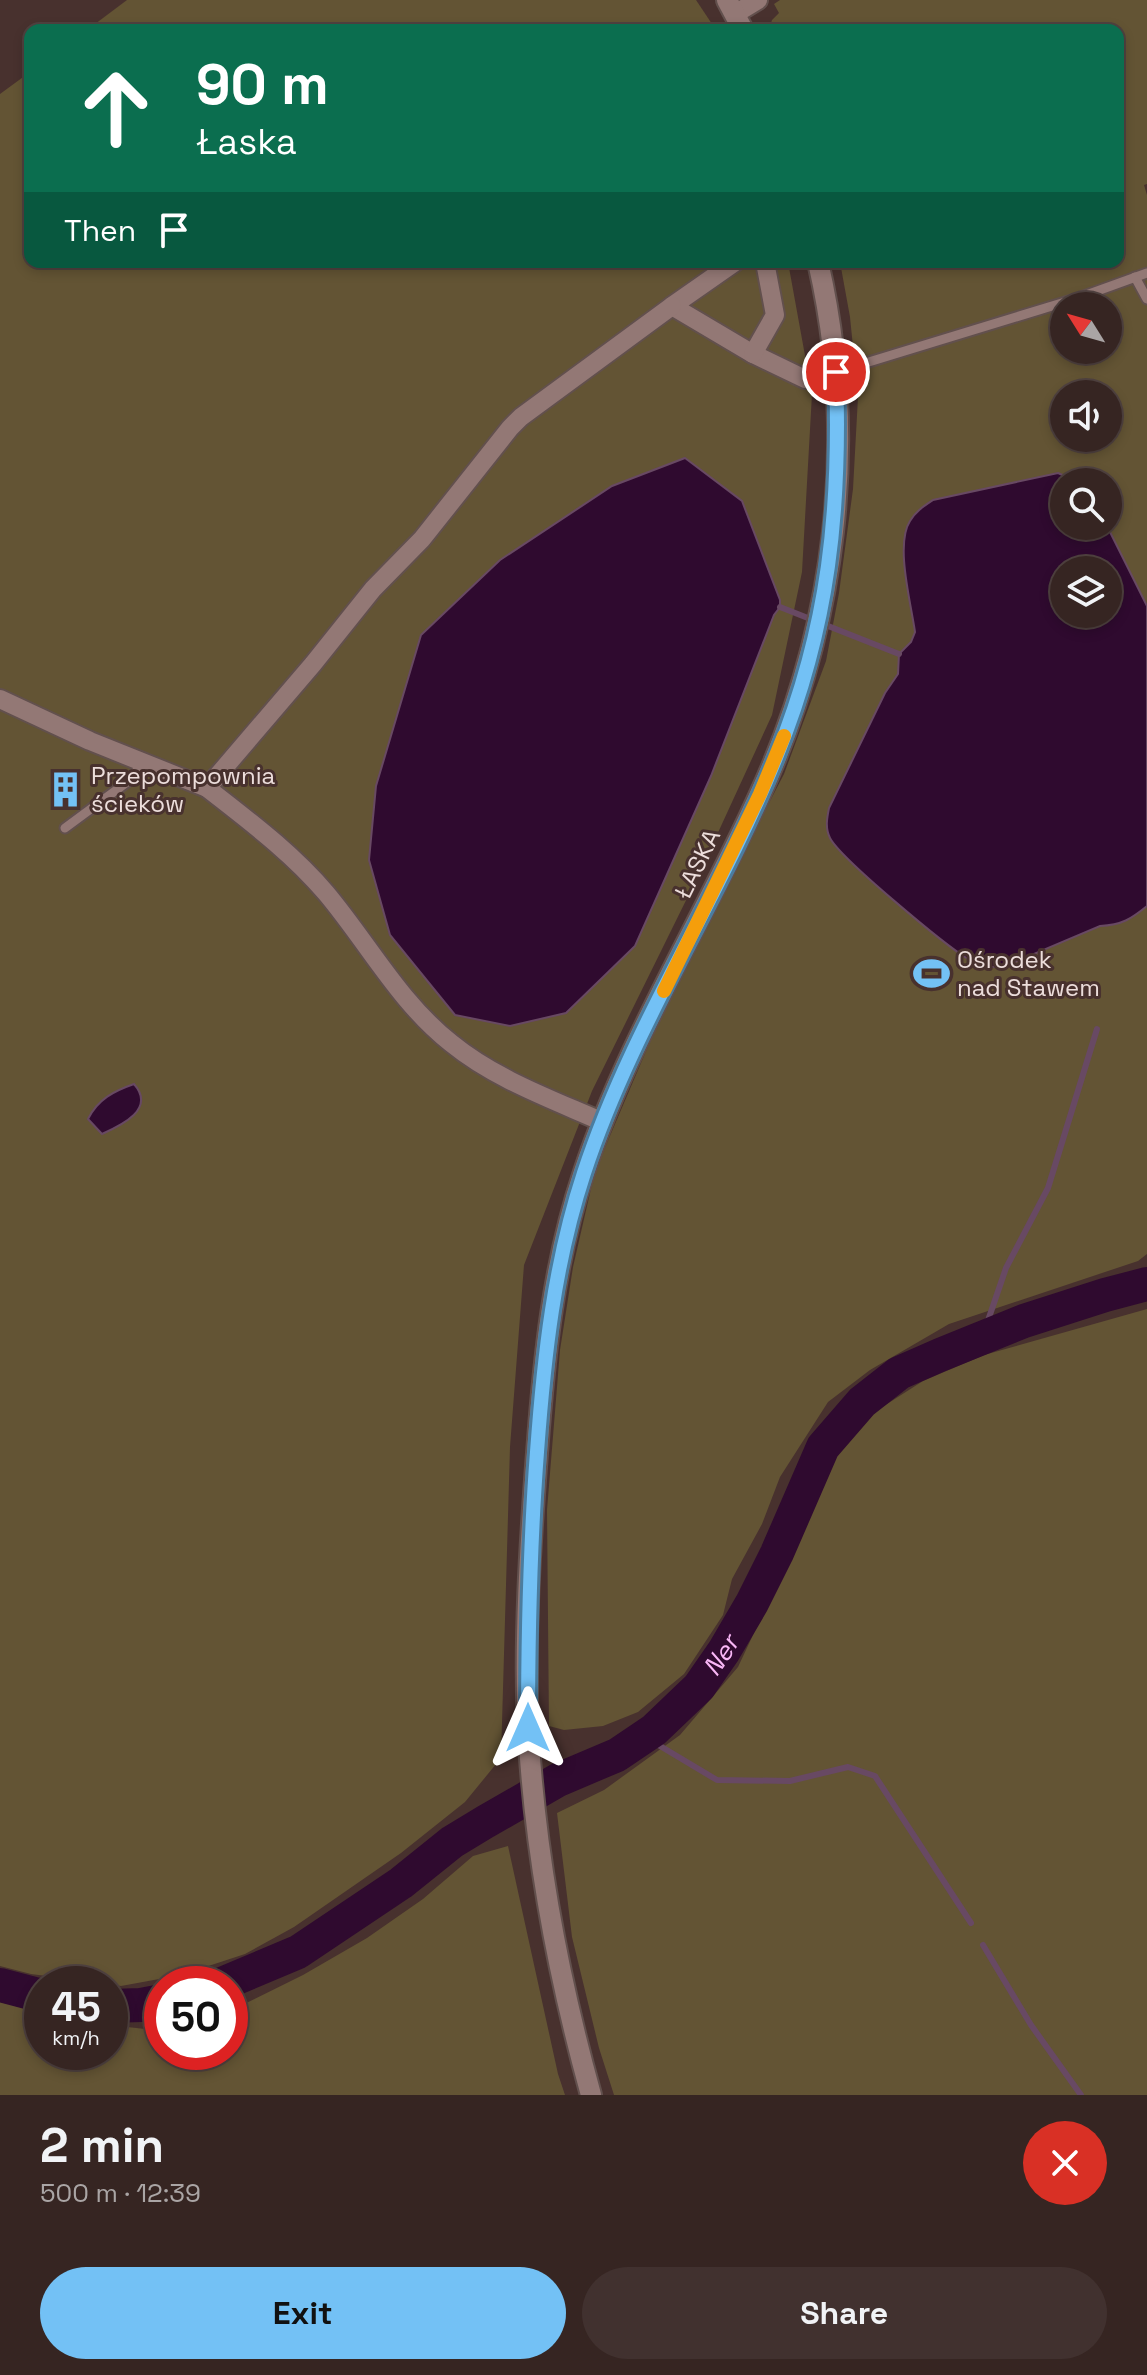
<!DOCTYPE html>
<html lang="en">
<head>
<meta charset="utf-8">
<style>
  body { margin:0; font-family:"Space Grotesk",sans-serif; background:#41312f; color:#f1f3f6; height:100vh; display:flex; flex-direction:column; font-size:30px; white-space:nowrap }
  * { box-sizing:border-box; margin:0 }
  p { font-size:26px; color:#aaa5a5 }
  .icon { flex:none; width:44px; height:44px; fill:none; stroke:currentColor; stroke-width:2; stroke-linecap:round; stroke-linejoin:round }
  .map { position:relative; height:2095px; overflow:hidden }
  .sheet { display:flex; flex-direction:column; background:#362522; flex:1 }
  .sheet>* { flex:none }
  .top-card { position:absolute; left:24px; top:24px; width:1100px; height:244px; border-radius:16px; box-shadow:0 4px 12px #0003,0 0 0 2px #504240; background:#0b6e4f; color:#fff; overflow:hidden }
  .needle { width:52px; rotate:307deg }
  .tools { position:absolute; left:1050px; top:292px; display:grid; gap:16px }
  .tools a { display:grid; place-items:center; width:72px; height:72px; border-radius:50%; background:#362522; box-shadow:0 4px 12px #0003,0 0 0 2px #504240; font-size:40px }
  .speed { position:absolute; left:24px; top:1966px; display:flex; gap:16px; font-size:40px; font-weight:700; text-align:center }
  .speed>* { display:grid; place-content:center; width:104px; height:104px; border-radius:50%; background:#362522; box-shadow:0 4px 12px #0003,0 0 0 2px #504240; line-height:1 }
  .speed small { font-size:20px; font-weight:400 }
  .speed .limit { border:12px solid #d22; background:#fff; color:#111 }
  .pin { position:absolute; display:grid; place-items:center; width:68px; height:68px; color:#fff; margin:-34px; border:4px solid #fff; border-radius:50%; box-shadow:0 2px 8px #0007 }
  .me { position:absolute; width:88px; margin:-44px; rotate:0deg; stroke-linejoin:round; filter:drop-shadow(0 0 6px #0008) }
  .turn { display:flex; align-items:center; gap:28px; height:168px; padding:0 40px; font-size:36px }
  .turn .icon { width:104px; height:104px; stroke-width:2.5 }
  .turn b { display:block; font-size:56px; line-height:68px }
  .then { display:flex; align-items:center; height:76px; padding:0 40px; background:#0003; gap:16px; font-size:30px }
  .round { display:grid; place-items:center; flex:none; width:84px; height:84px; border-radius:42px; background:#41312f }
  .overview { display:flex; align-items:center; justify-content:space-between; height:136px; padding:0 40px }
  h1 { font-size:48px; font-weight:700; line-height:60px }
  .cta { display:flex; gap:16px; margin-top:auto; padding:16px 40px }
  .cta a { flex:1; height:92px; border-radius:48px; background:#73c1f5; color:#111; font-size:32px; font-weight:700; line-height:92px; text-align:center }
  .cta a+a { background:#41312f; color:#f1f3f6 }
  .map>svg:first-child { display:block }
  .green { fill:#635434; fill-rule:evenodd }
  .water { fill:#2f0a2f; stroke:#684963; stroke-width:2; fill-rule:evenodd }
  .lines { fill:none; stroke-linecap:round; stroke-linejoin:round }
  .stream { stroke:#684963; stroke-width:6 }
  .river { stroke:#2f0a2f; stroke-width:34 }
  .service-casing { stroke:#62504d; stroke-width:13 }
  .minor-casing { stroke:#62504d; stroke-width:22 }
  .secondary-casing { stroke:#62504d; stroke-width:24 }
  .service { stroke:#937875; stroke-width:9 }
  .minor { stroke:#937875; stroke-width:18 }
  .secondary { stroke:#937875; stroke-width:20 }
  .route-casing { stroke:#4b7d9f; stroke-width:20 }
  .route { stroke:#73c1f5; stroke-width:14 }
  .slow { stroke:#f59e0b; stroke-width:14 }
  .labels { text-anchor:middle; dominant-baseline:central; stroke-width:6; stroke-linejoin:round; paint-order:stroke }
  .poi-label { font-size:24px; fill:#ecdddb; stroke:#48312e; text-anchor:start }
  .street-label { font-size:24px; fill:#ecdddb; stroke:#48312e }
  .water-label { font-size:26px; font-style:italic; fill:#f9b7f6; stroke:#48312e }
</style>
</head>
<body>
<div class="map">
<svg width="1147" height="2095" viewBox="0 0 1147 2095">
  <rect width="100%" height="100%" fill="#48312e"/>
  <!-- green -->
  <g class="green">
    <polygon points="127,0 696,0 716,30 87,30"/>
    <path d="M 780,0 L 1147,0 L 1147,184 L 1144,185 L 1147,195 L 1147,1254 L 1138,1261 L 949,1324 L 870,1370 L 828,1402 L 780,1477 L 762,1524 L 732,1579 L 723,1615 L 684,1674 L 638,1712 L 603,1726 L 564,1730 L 549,1726 L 547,1510 L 560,1350 L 573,1267 L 595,1171 L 655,1030 L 718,901 L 784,774 L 826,661 L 839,593 L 853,489 L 858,397 L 850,317 L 840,262 L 1118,262 L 1118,30 L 769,30 L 772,20 L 779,13 L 774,4 ZM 1064,306 L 1108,306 L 1108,350 L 1064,350 ZM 1064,394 L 1108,394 L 1108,438 L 1064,438 ZM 1064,482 L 1108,482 L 1108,526 L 1064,526 ZM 1064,570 L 1108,570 L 1108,614 L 1064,614 Z"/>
    <polygon points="30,72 30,262 788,262 812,394 802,572 772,715 699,874 592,1091 524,1265 510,1447 501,1758 465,1802 401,1853 294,1927 245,1954 181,1975 121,1986 31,1974 0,1966 0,94"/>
    <polygon points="1147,1309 1147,2095 614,2095 599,2048 572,1937 557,1813 604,1790 680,1735 738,1667 798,1539 816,1486 842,1447 876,1411 923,1381 984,1355"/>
    <polygon points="508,1846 558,2074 565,2095 0,2095 0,2002 42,2012 42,2052 110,2052 110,2025 145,2029 162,2027 162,2052 230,2052 230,2011 303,1975 367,1938 423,1899 473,1856"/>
  </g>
  <!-- water -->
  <g class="water">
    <polygon points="685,458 742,501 780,600 780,607 774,615 711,776 635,946 566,1013 510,1026 455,1015 390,935 369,860 376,786 421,635 500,560 612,486"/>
    <path d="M 1058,473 L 1078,482 L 1064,482 L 1064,526 L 1107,526 L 1147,606 L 1147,906 C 1131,919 1122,925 1100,926 L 1003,967 C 990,968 980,966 968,959 C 945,945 841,859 830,838 C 825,828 827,818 829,808 L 885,693 L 898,674 L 899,654 L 911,642 L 915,632 C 911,603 895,544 910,521 C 916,511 924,506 933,500 ZM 1064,570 L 1108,570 L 1108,614 L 1064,614 Z"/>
    <path d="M 134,1084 C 156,1109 122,1125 102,1134 L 88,1119 C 98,1099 114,1091 134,1084 Z"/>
  </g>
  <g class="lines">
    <!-- stream -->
    <g class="stream">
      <polyline points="780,607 899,654"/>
      <polyline points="982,1338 1006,1268 1048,1188 1097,1029"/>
      <polyline points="645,1737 717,1780 790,1781 848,1767 875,1776 971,1923"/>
      <polyline points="983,1945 1031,2025 1081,2095"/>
    </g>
    <!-- river -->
    <g class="river">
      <path id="s1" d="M 222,1984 L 298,1952 L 401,1883 L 452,1842 L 485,1822 L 558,1780 L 617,1755 L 654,1730 L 699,1687 L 724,1651 L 752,1603 L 777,1553 L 823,1447 L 862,1402 L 899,1373 L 940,1355 L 1024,1321 L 1105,1295 L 1147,1284"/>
      <polyline points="0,1985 42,1996"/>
      <polyline points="110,2006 141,2005 162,2001"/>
    </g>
    <defs>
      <g id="service">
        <polyline points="1135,277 1147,299"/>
        <polyline points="836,372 1075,299 1147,273"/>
        <polyline points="65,828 130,780 143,762"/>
      </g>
      <g id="minor">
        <polyline points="735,14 758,0"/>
        <polyline points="735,262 672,306 753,354 805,379 836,372"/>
        <polyline points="753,354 775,315 765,262"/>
        <polyline points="0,699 90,741 207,788"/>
        <path d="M 603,1122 C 551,1099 495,1079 451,1043 C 399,1002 368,943 326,893 C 291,852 249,821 207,788 L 313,664 L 373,589 L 422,539 L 510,428 L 521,417 L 672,306"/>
      </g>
      <g id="secondary">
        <polyline points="727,0 743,30"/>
        <path d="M 591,2095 C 558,1976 535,1853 528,1729 C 524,1638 530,1545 537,1453 C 544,1358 553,1264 584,1172 C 628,1040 704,919 761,792 C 836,627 859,439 818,262"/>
      </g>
    </defs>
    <!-- service casing -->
    <use href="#service" class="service-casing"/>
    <!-- minor casing -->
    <use href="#minor" class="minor-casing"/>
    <!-- secondary casing -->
    <use href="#secondary" class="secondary-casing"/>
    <!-- service -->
    <use href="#service" class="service"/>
    <!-- minor -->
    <use href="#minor" class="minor"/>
    <!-- secondary -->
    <use href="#secondary" class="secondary"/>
  </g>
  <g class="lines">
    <defs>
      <path id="route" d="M 528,1728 C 528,1636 530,1544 537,1452 C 544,1357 554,1264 584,1173 C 632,1027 720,897 777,755 C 829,627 841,509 836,372"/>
    </defs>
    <!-- route casing -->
    <use href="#route" class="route-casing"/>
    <!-- route -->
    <use href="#route" class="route"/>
    <!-- slow -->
    <polyline class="slow" points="664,991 760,794 784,736"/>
  </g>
  <!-- icons -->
  <defs>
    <symbol id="building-bare" viewBox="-9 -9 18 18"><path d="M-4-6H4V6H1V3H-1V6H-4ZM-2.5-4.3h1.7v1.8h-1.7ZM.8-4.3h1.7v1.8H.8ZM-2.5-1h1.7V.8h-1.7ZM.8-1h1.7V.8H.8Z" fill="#73c1f5" stroke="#48312e" stroke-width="2.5" paint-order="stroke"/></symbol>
    <symbol id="stadium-bare" viewBox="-9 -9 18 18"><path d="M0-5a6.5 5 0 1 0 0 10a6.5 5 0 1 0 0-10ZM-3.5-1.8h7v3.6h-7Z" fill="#73c1f5" stroke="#48312e" stroke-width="2.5" paint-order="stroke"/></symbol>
  </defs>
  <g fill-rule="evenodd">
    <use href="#building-bare" x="40" y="764" width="51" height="51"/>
    <use href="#stadium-bare" x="906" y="948" width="51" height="51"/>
  </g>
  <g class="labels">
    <!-- poi labels -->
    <g class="poi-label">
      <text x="91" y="775">Przepompownia<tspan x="91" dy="28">ścieków</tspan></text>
      <text x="957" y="959">Ośrodek<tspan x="957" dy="28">nad Stawem</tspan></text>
    </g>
    <!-- street labels -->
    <g class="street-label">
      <text transform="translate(697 864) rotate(-64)">ŁASKA</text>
    </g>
    <!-- water labels -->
    <g class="water-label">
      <text stroke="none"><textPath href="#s1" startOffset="604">Ner</textPath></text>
    </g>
  </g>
</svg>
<div class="tools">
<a><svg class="needle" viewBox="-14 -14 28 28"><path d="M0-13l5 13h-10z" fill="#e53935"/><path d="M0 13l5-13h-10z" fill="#aaa5a5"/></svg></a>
<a><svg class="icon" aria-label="sound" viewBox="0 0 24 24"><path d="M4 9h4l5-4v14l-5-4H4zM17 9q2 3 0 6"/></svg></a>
<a><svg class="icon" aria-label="search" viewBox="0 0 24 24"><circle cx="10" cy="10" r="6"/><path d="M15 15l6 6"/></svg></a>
<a><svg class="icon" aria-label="layers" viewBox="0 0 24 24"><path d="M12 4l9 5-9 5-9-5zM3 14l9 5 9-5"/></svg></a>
</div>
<div class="speed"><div>45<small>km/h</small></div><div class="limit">50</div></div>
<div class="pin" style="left:836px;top:372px;background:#d93025"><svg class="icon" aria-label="arrive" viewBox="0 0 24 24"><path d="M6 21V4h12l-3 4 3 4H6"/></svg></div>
<svg class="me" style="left:528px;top:1728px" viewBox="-20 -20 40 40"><path d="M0-17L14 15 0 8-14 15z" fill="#73c1f5" stroke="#fff" stroke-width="4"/></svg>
<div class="top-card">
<div class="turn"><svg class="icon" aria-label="ahead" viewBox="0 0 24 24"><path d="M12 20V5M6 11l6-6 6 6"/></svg><div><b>90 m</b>Łaska</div></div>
<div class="then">Then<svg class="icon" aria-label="arrive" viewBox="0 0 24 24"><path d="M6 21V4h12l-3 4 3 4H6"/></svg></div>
</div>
</div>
<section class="sheet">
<div class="overview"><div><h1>2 min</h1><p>500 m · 12:39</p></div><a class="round" style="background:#d93025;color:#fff"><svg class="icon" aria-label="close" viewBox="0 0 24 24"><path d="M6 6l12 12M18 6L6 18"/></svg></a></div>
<div class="cta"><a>Exit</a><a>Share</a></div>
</section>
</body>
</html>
